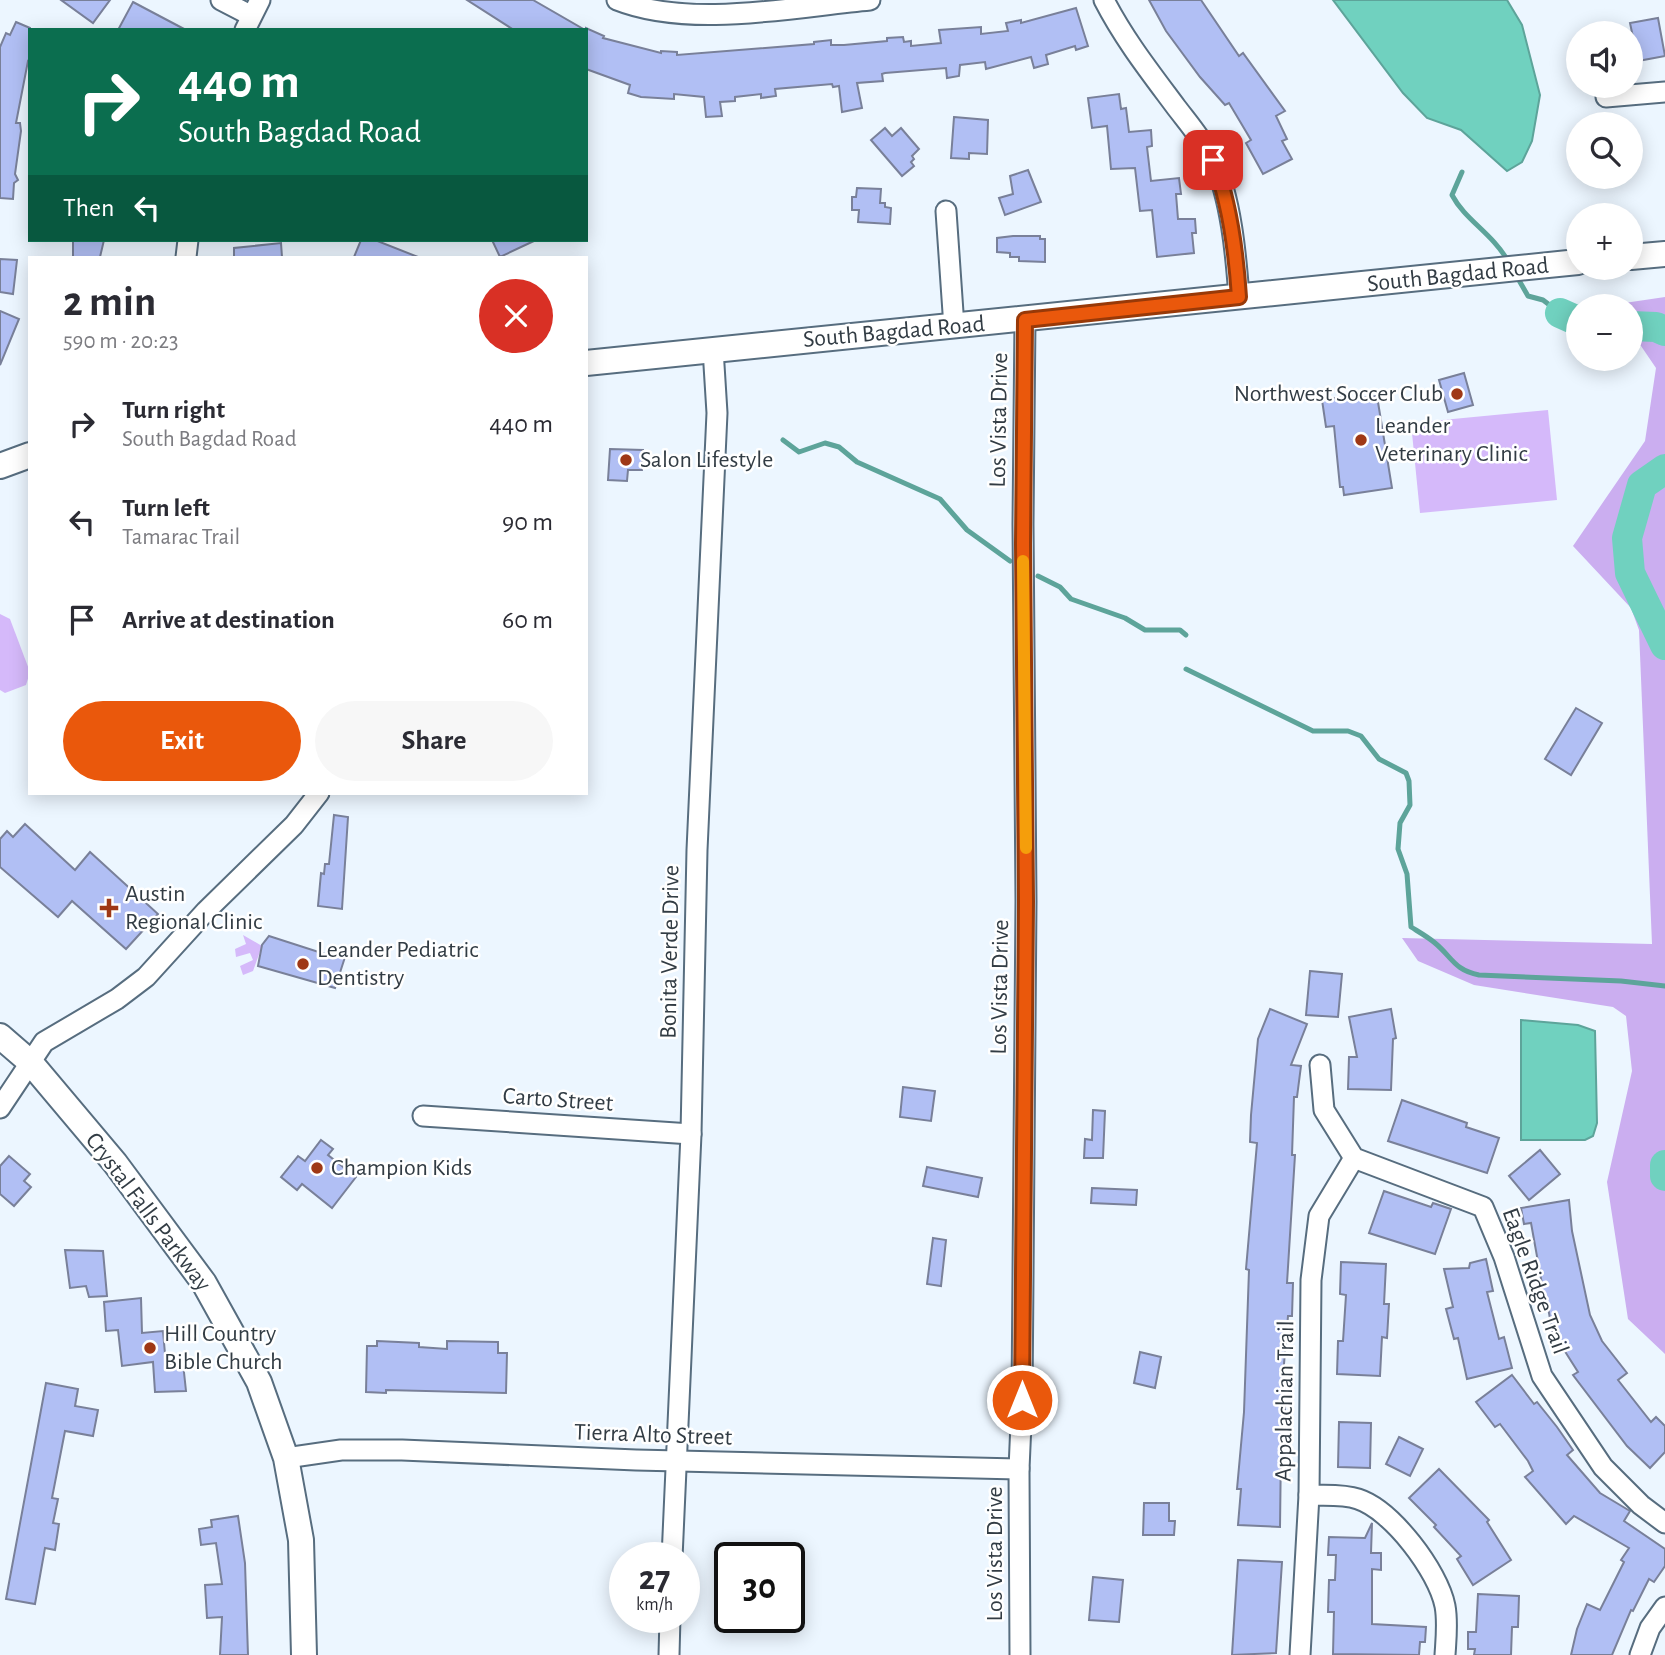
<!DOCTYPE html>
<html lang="en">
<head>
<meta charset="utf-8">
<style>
  body { margin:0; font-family:"Alegreya Sans",sans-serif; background:#f7f7f7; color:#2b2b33; height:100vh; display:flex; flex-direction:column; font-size:26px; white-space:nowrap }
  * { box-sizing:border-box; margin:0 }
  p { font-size:23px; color:#7c7c81 }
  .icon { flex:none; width:38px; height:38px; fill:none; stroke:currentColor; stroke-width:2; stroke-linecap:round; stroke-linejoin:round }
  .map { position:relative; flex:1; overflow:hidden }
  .sheet { position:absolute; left:28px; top:256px; width:560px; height:539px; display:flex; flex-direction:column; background:#fff; border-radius:0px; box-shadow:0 4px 18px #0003 }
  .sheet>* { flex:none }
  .guide { position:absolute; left:28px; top:28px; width:560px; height:214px; border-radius:0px; box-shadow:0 4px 18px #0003; background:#0b6e4f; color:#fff; overflow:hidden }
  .buttons { position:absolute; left:1566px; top:21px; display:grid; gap:14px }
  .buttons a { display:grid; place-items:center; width:77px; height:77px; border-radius:50%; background:#fff; box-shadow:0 4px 18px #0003; font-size:35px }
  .speed { position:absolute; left:609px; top:1542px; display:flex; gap:14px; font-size:35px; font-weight:700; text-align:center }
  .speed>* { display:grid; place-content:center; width:91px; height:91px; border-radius:50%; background:#fff; box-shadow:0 4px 18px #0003; line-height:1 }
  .speed small { font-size:18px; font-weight:400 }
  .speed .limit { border:4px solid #111; border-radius:10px; background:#fff; color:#111 }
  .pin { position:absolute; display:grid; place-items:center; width:60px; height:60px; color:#fff; margin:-30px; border-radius:14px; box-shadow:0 4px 10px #0006 }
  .me { position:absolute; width:77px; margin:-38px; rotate:0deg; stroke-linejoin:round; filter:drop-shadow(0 0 5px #0008) }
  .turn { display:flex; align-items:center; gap:24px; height:147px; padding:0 35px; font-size:32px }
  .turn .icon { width:91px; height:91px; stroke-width:2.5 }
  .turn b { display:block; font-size:49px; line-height:60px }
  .then { display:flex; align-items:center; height:66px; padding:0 35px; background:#0003; gap:14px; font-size:26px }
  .round { display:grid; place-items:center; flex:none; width:74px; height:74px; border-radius:37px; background:#f7f7f7 }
  .headline { display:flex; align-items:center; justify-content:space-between; height:119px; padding:0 35px }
  h1 { font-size:42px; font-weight:700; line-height:52px }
  .action { display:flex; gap:14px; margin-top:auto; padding:14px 35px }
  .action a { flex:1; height:80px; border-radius:42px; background:#ea580c; color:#fff; font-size:28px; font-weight:700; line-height:80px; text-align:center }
  .action a+a { background:#f7f7f7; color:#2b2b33 }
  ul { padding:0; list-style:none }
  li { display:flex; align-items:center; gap:21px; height:98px; padding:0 35px }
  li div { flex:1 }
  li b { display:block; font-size:26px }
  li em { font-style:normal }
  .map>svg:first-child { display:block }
  .green { fill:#d5b9fa }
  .forest { fill:#cbaef0 }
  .water { fill:#70d1bf; stroke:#5da49a; stroke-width:2 }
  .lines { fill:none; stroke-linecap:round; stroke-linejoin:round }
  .stream { stroke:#5da49a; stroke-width:5 }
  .river { stroke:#70d1bf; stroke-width:30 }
  .building { fill:#b1bff4; stroke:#798099; stroke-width:2 }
  .minor-casing { stroke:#576d7f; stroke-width:23 }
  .major-casing { stroke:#576d7f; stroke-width:28 }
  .minor { stroke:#fff; stroke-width:19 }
  .major { stroke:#fff; stroke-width:24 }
  .route-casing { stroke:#983908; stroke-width:18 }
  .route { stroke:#ea580c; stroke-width:12 }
  .slow { stroke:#f59e0b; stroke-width:12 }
  .poi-dot { fill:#9f3816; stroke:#fff; stroke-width:2.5 }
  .labels { text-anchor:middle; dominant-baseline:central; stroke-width:5; stroke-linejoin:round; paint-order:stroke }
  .street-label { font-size:24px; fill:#323c44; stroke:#fff }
  .poi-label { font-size:24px; fill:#323c44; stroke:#fff; text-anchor:start }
</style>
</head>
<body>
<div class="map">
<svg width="1665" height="1655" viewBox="0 0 1665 1655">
  <rect width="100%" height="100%" fill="#ecf6ff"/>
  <!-- green -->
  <g class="green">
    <polygon points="1548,410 1557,500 1420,513 1411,423"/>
    <polygon points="0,614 10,619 30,672 26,685 5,693 0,690"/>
    <polygon points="243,935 262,946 253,971 243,975 240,966 253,960 250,953 236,957 235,949 246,944"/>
  </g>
  <!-- forest -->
  <polygon class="forest" points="1665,297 1665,1354 1628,1319 1607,1182 1632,1071 1626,1016 1613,1007 1474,985 1418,961 1402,938 1652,944 1639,630 1631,608 1573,546 1645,441 1656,368 1641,346 1631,343 1631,306 1604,306"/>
  <!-- water -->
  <g class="water">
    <polygon points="1333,0 1507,0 1522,25 1540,95 1532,141 1522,162 1507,171 1461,130 1427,118 1403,93"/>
    <polygon points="1521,1020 1578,1025 1595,1031 1597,1123 1593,1136 1585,1140 1521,1140"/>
  </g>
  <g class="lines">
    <!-- stream -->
    <g class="stream">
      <path d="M 1462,172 L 1452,195 C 1465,220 1492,233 1508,261"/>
      <polyline points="1516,275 1528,296 1543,300 1560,313"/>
      <polyline points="783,440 799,452 825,443 839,447 857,462 940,499 967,530 1010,561"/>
      <polyline points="1038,576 1060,587 1071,599 1125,618 1145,630 1180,630 1186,635"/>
      <path d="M 1186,669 L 1313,731 L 1348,731 L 1361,736 L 1379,759 L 1406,773 L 1409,781 L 1410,805 L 1400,823 L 1398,849 L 1407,874 L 1411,927 C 1419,932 1428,937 1435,943 C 1452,957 1454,970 1479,975 L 1621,981 L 1665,986"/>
    </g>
    <!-- river -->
    <g class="river">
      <polyline points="1560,313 1578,321"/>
      <polyline points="1631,326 1656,327 1665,331"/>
      <polyline points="1665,469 1642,485 1627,538 1630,573 1665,645"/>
      <polyline points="1665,1165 1665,1176"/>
    </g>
  </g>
  <!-- building -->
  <g class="building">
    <polygon points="61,0 110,0 93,23"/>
    <polygon points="467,0 533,0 585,30 514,30"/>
    <polygon points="1149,0 1201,0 1239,56 1243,53 1285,111 1276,116 1287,139 1282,141 1292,159 1263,174 1246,143 1251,140 1229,103 1225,105 1200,77 1166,31"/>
    <polygon points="133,2 186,30 118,30"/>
    <polygon points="1076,8 1088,46 1076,50 1075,46 1046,55 1048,64 1034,68 1031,57 986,69 985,62 960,65 959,76 947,78 946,68 885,73 882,74 883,81 857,83 862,108 842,112 839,86 833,87 832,84 775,89 776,96 761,98 761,94 735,97 735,101 720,102 722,116 706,117 704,97 674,94 674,99 641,97 628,93 630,85 586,69 586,28 604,36 603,38 661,53 661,51 677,52 677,55 814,44 814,42 831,40 831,45 844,45 887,41 887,38 903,37 904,42 911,41 911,46 941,43 939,30 981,27 981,34 1008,31 1006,23 1021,20 1021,23"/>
    <polygon points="1658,18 1665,56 1638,61 1630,23"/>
    <polygon points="16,22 30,28 30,62 28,61 16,123 20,123 21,131 15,174 18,180 14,183 13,199 0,198 0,47 6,33 10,35"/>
    <polygon points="1119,94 1121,109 1126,108 1129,132 1151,130 1152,146 1147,147 1151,181 1179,178 1181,194 1176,194 1178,219 1195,219 1196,233 1192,233 1194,253 1157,257 1152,210 1140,211 1135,168 1111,169 1107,126 1092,128 1088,98"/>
    <polygon points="954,117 988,120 987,154 969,153 969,159 951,158"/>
    <polygon points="885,128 892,136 901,128 919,149 912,156 914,159 911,162 914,166 902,176 871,140"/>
    <polygon points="1028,170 1041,202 1005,215 999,198 1013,194 1010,176"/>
    <polygon points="857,188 881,189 880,203 885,203 885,207 891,208 890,224 858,222 859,210 852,210 852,197 856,197"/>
    <polygon points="1013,236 1040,236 1040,239 1045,239 1045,262 1019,261 1019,257 1010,257 1010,253 997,252 997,238"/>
    <polygon points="73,240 104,240 100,257 73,257"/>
    <polygon points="361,240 375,240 418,257 354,257"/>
    <polygon points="492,240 536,240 500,257"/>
    <polygon points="281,243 282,257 234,257 234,248"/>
    <polygon points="0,259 17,260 13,294 0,292"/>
    <polygon points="0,311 19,319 0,365"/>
    <polygon points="1464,373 1473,405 1448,412 1439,380"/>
    <polygon points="1349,396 1349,400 1377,396 1392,488 1344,495 1343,487 1340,487 1334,426 1326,427 1322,400"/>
    <polygon points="610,449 643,450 642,470 628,470 627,481 608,480"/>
    <polygon points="1576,708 1602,723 1571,775 1545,759"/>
    <polygon points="334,815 348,817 342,909 318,906 321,873 324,874 325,864 329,864"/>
    <polygon points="25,824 75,870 90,852 158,914 126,949 72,901 58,917 0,867 0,839 7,831 13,837"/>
    <polygon points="269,936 331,956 333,950 346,954 335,988 258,966 262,945"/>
    <polygon points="1310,971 1342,974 1338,1017 1306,1015"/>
    <polygon points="1270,1009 1307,1024 1291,1065 1301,1066 1297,1097 1294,1097 1292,1155 1295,1155 1287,1283 1293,1283 1292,1316 1288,1316 1284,1364 1285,1414 1287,1414 1286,1446 1281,1446 1280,1527 1238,1525 1241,1489 1237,1489 1244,1412 1249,1270 1246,1269 1257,1143 1250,1142 1251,1115 1258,1039"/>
    <polygon points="1391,1009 1396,1038 1393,1039 1391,1090 1348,1089 1349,1057 1357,1057 1349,1017"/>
    <polygon points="903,1087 935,1091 931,1121 900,1117"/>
    <polygon points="1402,1100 1467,1123 1466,1127 1499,1138 1487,1173 1388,1141"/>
    <polygon points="1093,1110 1105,1111 1103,1158 1084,1158 1085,1139 1092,1140"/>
    <polygon points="321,1140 333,1149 328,1155 356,1177 332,1208 302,1184 297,1190 281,1177 298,1156 305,1161"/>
    <polygon points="1540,1150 1560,1174 1529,1200 1509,1176"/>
    <polygon points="9,1156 30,1174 24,1181 31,1187 14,1206 0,1194 0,1166"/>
    <polygon points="927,1167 982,1178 978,1197 923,1186"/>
    <polygon points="1092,1188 1137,1190 1136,1205 1091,1203"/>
    <polygon points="1384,1191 1431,1207 1433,1203 1451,1209 1435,1254 1369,1233"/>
    <polygon points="1569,1200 1572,1231 1590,1315 1602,1341 1627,1373 1618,1380 1651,1422 1656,1417 1665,1426 1665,1452 1650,1468 1627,1446 1573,1375 1578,1372 1552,1331 1547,1301 1542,1302 1539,1284 1542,1284 1531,1223 1524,1224 1521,1208"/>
    <polygon points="933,1238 946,1240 941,1286 927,1284"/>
    <polygon points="65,1250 103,1251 107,1296 89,1297 86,1286 70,1288"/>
    <polygon points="1486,1259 1493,1291 1487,1292 1499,1339 1504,1337 1512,1368 1467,1379 1458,1338 1454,1339 1446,1309 1453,1307 1444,1269 1469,1268 1470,1263"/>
    <polygon points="1341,1262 1386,1264 1384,1304 1389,1304 1387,1338 1382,1337 1380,1376 1337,1374 1338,1341 1343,1341 1346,1295 1340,1294"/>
    <polygon points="141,1298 142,1333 163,1331 166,1365 183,1363 186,1391 155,1392 153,1362 122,1366 118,1330 106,1331 104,1302"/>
    <polygon points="377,1341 419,1343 419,1347 447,1349 447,1341 498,1342 498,1353 507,1353 506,1393 386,1390 386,1393 366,1392 367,1346 377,1346"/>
    <polygon points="1140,1352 1161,1357 1155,1388 1134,1383"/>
    <polygon points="1512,1375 1534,1404 1537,1402 1557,1427 1573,1450 1567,1455 1600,1493 1630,1511 1624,1521 1665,1549 1665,1566 1654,1582 1649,1579 1633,1611 1631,1610 1612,1655 1571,1655 1577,1629 1587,1604 1600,1610 1624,1562 1621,1560 1629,1548 1574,1516 1566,1524 1525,1477 1533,1471 1528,1461 1500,1424 1495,1427 1476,1402"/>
    <polygon points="46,1383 78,1389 75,1406 98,1410 93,1436 65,1431 52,1498 58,1499 53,1523 59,1524 55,1550 45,1548 35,1604 6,1599"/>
    <polygon points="1339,1422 1371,1423 1370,1468 1338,1467"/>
    <polygon points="1399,1437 1423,1449 1410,1476 1386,1464"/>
    <polygon points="1439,1469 1489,1520 1487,1522 1511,1560 1473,1585 1457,1559 1461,1556 1434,1527 1436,1525 1409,1498"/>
    <polygon points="1144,1503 1169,1503 1169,1521 1175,1521 1174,1535 1143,1535"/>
    <polygon points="238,1516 245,1563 248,1655 220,1655 222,1617 207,1618 205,1585 222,1584 216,1543 201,1545 199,1529 212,1527 211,1520"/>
    <polygon points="1372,1523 1371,1553 1381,1553 1381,1570 1372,1569 1372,1624 1426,1627 1425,1642 1420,1642 1419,1655 1333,1654 1334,1612 1328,1612 1329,1580 1335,1580 1336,1555 1328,1555 1329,1537 1365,1538"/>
    <polygon points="1238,1560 1282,1562 1276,1653 1232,1655"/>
    <polygon points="1093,1577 1123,1580 1119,1622 1089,1620"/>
    <polygon points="1478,1594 1519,1596 1518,1627 1512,1627 1511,1655 1474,1655 1475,1649 1468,1649 1468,1632 1476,1632"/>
  </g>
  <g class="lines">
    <defs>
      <g id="minor">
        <polyline points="221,0 250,15"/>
        <path d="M 617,0 C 690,29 793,7 870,0"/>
        <path d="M 1104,0 C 1124,39 1150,72 1176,107 C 1189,124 1203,140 1213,160 C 1231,198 1236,255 1239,297"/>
        <polyline points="245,30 260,0"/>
        <polyline points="1606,97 1665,92"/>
        <polyline points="946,211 954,327"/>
        <polyline points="186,257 188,240"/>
        <polyline points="1320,1065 1324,1110 1354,1158 1483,1207 1504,1257 1542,1376 1603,1467 1641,1505 1665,1523"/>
        <polyline points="0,1108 44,1042 117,999 146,977 206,911 294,825 319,793"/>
        <polyline points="423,1116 691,1134"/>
        <polyline points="286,1458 341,1450 402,1450 636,1460 1019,1469"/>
        <path d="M 1309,1495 C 1324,1496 1343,1494 1358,1499 C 1392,1510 1438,1571 1445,1606 C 1448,1622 1446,1639 1445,1655"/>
        <polyline points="672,1558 691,1134 697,850 717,413 713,349"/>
        <polyline points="669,1655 670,1617"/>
        <polyline points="1020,1655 1019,1469 1022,1400 1026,901 1023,524 1025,320"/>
        <polyline points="1300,1655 1309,1495 1311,1280 1319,1216 1354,1158"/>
        <polyline points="1640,1655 1650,1628 1665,1607"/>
      </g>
      <g id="major">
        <polyline points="1631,257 1665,254"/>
        <polyline points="586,363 1578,262"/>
        <polyline points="0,466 30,455"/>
        <polyline points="0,1036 30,1062 115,1163 204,1283 259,1382 286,1458 301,1540 304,1655"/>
      </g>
    </defs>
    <!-- minor casing -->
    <use href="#minor" class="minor-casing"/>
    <!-- major casing -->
    <use href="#major" class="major-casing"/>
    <!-- minor -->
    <use href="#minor" class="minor"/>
    <!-- major -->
    <use href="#major" class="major"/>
  </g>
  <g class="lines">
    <defs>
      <path id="route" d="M 1022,1400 L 1026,901 L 1023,544 L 1025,320 L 1239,297 C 1236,251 1230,202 1213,160"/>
    </defs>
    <!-- route casing -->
    <use href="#route" class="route-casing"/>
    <!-- route -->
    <use href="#route" class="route"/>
    <!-- slow -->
    <polyline class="slow" points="1023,561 1026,848"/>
  </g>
  <!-- markers -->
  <g class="poi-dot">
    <circle cx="1457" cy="394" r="7"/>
    <circle cx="1361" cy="440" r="7"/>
    <circle cx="626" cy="460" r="7"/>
    <path d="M105.5 897.5h7v7h7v7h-7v7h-7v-7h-7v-7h7z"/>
    <circle cx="303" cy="964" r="7"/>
    <circle cx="317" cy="1168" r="7"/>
    <circle cx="150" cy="1348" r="7"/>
  </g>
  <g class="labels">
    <!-- street labels -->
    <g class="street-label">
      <text transform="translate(1458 275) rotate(-6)">South Bagdad Road</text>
      <text transform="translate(894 332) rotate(-5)">South Bagdad Road</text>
      <text transform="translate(999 420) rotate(-89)">Los Vista Drive</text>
      <text transform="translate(670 952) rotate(-89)">Bonita Verde Drive</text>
      <text transform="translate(1000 987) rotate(-89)">Los Vista Drive</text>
      <text transform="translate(558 1100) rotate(4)">Carto Street</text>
      <text transform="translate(148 1212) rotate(53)">Crystal Falls Parkway</text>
      <text transform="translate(1535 1281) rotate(70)">Eagle Ridge Trail</text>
      <text transform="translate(1285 1401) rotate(-89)">Appalachian Trail</text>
      <text transform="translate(653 1435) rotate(2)">Tierra Alto Street</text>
      <text transform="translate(995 1554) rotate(-90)">Los Vista Drive</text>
    </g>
    <!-- poi labels -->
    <g class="poi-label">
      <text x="1443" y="394" text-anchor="end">Northwest Soccer Club</text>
      <text x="1375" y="426">Leander<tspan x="1375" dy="28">Veterinary Clinic</tspan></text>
      <text x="640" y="460">Salon Lifestyle</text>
      <text x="125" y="894">Austin<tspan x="125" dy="28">Regional Clinic</tspan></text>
      <text x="317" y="950">Leander Pediatric<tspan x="317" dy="28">Dentistry</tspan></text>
      <text x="331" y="1168">Champion Kids</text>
      <text x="164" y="1334">Hill Country<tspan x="164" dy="28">Bible Church</tspan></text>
    </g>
  </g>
</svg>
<div class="buttons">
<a><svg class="icon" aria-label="sound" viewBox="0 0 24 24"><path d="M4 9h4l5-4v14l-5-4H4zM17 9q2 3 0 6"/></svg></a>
<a><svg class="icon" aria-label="search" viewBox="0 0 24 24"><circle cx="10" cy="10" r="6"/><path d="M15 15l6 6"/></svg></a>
<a>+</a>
<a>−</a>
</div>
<div class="speed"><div>27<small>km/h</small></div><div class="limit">30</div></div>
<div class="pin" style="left:1213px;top:160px;background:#d93025"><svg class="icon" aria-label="arrive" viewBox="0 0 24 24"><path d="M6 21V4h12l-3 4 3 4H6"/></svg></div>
<svg class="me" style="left:1022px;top:1400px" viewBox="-20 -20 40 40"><circle r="17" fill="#ea580c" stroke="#fff" stroke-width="3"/><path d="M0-11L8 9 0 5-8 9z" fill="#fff"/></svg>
<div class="guide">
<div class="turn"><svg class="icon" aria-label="right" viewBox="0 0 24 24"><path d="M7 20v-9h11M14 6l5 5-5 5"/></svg><div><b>440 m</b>South Bagdad Road</div></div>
<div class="then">Then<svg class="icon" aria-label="left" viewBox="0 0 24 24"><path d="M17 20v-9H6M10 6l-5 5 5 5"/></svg></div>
</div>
<section class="sheet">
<div class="headline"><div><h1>2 min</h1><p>590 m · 20:23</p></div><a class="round" style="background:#d93025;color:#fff"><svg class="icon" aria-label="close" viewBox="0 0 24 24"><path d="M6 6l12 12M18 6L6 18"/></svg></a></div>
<ul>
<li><svg class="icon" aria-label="right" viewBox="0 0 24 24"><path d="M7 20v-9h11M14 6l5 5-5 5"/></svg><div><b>Turn right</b><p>South Bagdad Road</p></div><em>440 m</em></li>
<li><svg class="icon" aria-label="left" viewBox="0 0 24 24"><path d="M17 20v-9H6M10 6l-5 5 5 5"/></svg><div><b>Turn left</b><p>Tamarac Trail</p></div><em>90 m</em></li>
<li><svg class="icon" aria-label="arrive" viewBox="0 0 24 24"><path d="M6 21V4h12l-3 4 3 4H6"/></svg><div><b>Arrive at destination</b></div><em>60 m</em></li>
</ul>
<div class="action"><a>Exit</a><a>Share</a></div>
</section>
</div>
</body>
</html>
